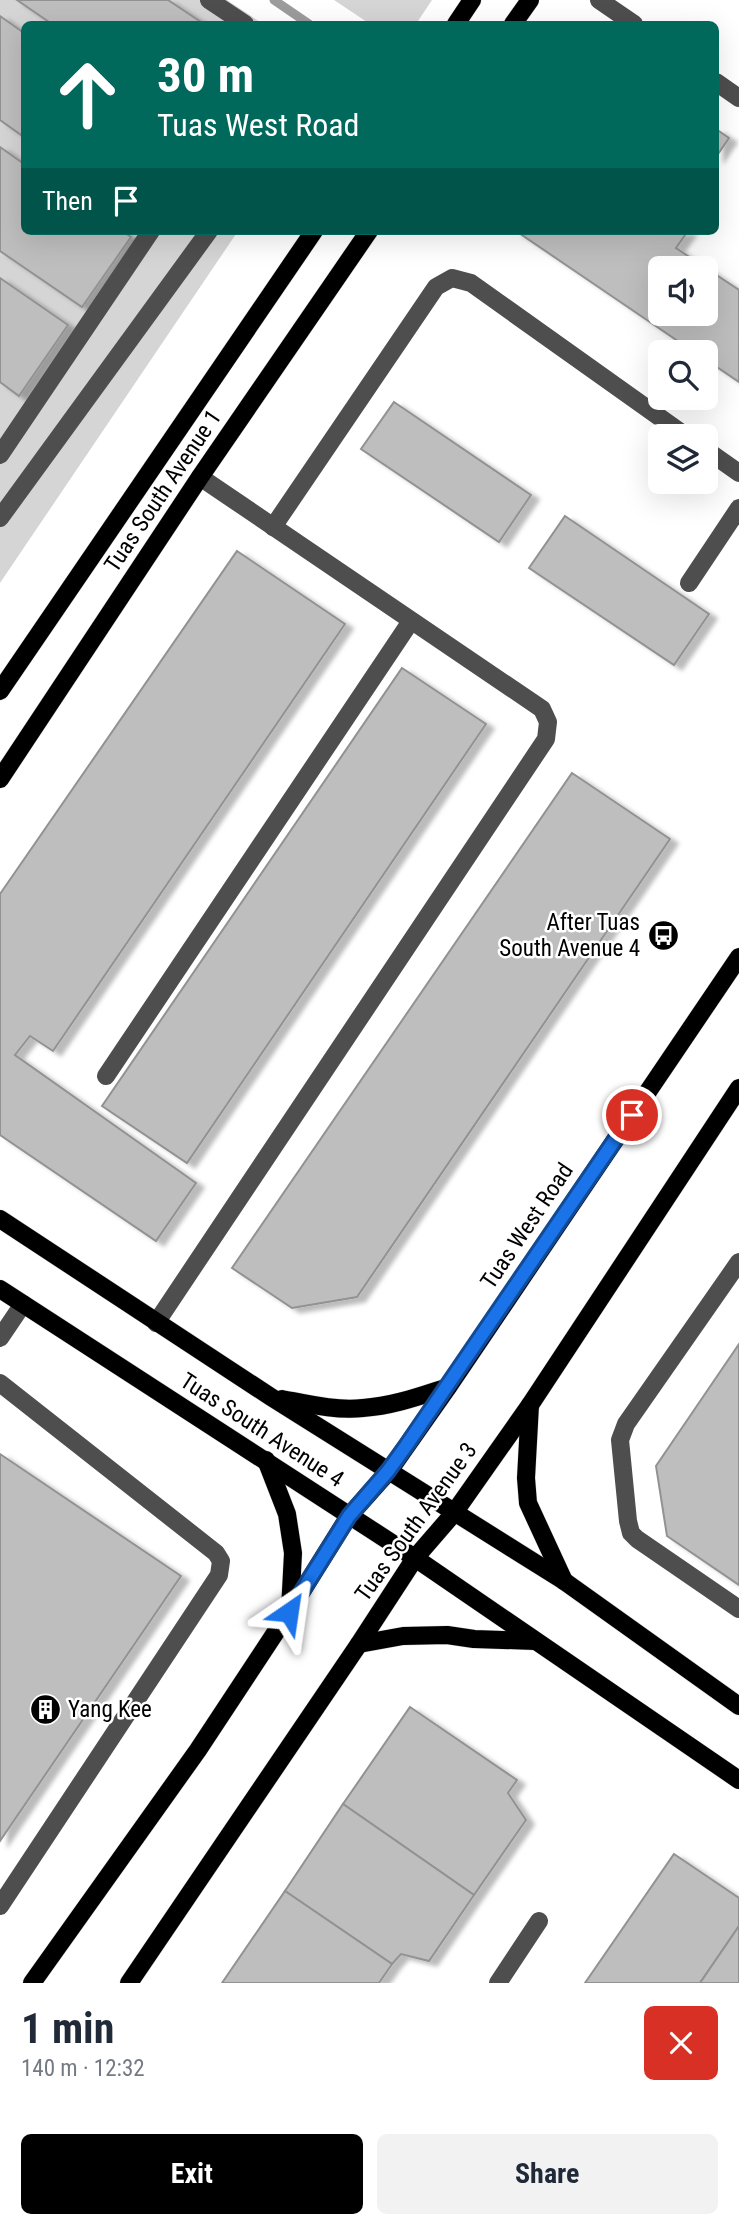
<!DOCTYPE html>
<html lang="en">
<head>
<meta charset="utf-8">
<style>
  body { margin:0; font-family:"Roboto Condensed",sans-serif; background:#f2f2f3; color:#1f2937; height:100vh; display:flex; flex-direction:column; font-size:26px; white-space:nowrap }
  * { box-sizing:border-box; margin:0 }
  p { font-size:23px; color:#747a83 }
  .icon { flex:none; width:38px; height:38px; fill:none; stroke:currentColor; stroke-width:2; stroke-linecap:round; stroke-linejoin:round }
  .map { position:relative; height:1983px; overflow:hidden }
  .drawer { display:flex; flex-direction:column; background:#fff; flex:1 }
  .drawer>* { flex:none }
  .banner { position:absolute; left:21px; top:21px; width:698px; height:214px; border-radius:10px; box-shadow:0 7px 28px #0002; background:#00695c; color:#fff; overflow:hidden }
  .controls { position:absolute; left:648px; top:256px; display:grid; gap:14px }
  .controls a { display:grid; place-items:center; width:70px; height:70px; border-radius:10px; background:#fff; box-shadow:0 7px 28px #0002; font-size:35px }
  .pin { position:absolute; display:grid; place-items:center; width:60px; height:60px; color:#fff; margin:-30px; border:4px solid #fff; border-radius:50%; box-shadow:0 2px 7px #0007 }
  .me { position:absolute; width:77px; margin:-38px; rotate:32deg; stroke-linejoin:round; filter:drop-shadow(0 0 5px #0008) }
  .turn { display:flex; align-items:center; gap:24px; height:147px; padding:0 21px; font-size:32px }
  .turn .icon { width:91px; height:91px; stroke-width:2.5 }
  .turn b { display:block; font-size:49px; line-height:60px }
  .then { display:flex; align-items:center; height:66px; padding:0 21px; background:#0003; gap:14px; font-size:26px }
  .round { display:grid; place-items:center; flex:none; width:74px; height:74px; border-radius:10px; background:#f2f2f3 }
  .overview { display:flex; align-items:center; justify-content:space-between; height:119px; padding:0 21px }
  h1 { font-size:42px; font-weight:700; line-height:52px }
  .action { display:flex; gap:14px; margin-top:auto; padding:14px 21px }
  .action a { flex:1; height:80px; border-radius:10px; background:#000; color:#fff; font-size:28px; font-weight:700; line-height:80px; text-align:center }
  .action a+a { background:#f2f2f3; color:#1f2937 }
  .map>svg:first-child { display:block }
  .green { fill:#d5d5d5 }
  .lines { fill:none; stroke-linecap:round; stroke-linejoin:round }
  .stream { stroke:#9c9c9c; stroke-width:9 }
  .building { fill:#bebebe; stroke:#929292; stroke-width:2; fill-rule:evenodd; filter:url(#shadow) }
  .major-casing { stroke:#dbdbdb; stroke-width:19 }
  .minor { stroke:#4e4e4e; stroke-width:18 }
  .major { stroke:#000; stroke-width:18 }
  .route-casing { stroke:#114b97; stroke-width:18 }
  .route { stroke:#1a73e8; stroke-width:12 }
  .labels { text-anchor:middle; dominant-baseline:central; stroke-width:5; stroke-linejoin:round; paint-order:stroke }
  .street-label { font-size:23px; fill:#000; stroke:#fff }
  .poi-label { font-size:23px; fill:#000; stroke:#fff; text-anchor:end }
</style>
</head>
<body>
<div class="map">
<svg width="739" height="1983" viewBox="0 0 739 1983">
  <defs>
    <filter id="shadow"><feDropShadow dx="8" dy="4.5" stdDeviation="2" flood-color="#0004"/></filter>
  </defs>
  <rect width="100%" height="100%" fill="#fff"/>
  <!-- green -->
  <g class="green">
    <polygon points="0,0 227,0 263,24 24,24 24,231 238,231 0,583"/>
    <polygon points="334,0 432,0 416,24 370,24"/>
  </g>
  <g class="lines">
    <!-- stream -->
    <polyline class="stream" points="274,0 309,24"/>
  </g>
  <!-- building -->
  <g class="building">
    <polygon points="17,0 168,0 204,24 52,24"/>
    <polygon points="0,16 24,33 24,137 0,120"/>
    <polygon points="716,129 729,138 716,157"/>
    <polygon points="0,147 24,164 24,231 122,231 131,237 82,307 0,251"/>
    <path d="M 516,231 L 688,231 L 676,248 L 739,290 L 739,382 L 705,359 L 705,352 L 694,352 ZM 660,268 L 705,268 L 705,313 L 660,313 Z"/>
    <polygon points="0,278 68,325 19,396 0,382"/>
    <polygon points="394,402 531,495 499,542 361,449"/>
    <polygon points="565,516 709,614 674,665 529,568"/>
    <polygon points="237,551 345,624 53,1051 30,1036 15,1055 196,1183 156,1241 0,1135 0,894"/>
    <polygon points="402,668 486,724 187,1163 102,1106"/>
    <polygon points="572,773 670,839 357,1297 292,1308 232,1268"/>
    <polygon points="739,1344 739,1585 667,1536 656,1466"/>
    <polygon points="0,1454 181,1576 0,1841"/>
    <polygon points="410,1707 517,1780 508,1793 526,1820 474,1895 343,1804"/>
    <polygon points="343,1804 474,1895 429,1961 401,1954 392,1964 285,1891"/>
    <polygon points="674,1854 739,1898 739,1926 700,1983 585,1983"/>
    <polygon points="285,1891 392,1964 379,1983 222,1983"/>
    <polygon points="739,1926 739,1983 700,1983"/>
  </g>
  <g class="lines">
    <defs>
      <g id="major">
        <polyline points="456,24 472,0"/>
        <polyline points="513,24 530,0"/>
        <polyline points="0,691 314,231"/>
        <polyline points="0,779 200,477 369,231"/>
        <polyline points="0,1219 271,1397 564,1581 739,1706"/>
        <polyline points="0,1289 415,1558 739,1780"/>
        <path d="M 282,1399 C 308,1404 336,1411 363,1408 C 393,1406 420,1396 448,1387"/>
        <polyline points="530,1405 526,1478 528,1503 564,1581"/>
        <polyline points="266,1460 287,1514 293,1553 290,1610"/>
        <polyline points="359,1644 403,1636 447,1635 474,1639 535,1641"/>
        <polyline points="32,1983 198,1750 289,1612 349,1516 389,1471 448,1387 739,957"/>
        <polyline points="129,1983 359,1644 415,1558 454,1513 530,1405 739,1088"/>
      </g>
    </defs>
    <!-- major casing -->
    <use href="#major" class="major-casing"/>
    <!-- minor -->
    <g class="minor">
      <polyline points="209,0 245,24"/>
      <polyline points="599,0 634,24"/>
      <polyline points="716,82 739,98"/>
      <polyline points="705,449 739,473"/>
      <polyline points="0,455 151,231"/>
      <polyline points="0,518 209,231"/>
      <polyline points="273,527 436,287 452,278 471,283 686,436"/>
      <polyline points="689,583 739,508"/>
      <polyline points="106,1076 411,621"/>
      <polyline points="739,1262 626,1424 620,1440 628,1521 631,1533 637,1539 739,1609"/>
      <polyline points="156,1323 546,739 548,722 542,709 200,477"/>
      <polyline points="0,1338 23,1304"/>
      <polyline points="0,1383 216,1553 221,1561 219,1575 0,1906"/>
      <polyline points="498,1983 539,1921"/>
    </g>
    <!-- major -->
    <use href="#major" class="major"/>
  </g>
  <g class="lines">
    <defs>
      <polyline id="route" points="289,1612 349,1516 388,1471 406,1446 632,1115"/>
    </defs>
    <!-- route casing -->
    <use href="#route" class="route-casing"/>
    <!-- route -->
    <use href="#route" class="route"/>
  </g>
  <!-- icons -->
  <defs>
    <symbol id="bus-disc" viewBox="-11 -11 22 22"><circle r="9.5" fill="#000" stroke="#fff"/><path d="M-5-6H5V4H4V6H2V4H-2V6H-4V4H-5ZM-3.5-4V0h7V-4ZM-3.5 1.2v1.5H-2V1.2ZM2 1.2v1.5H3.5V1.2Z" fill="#fff"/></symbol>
    <symbol id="building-disc" viewBox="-11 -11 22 22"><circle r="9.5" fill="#000" stroke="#fff"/><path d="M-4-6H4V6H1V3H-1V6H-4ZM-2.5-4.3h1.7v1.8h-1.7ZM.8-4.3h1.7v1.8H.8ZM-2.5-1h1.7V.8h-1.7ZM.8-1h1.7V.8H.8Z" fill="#fff"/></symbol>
  </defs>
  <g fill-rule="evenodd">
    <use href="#bus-disc" x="646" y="918" width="35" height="35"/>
    <use href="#building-disc" x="28" y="1692" width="35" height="35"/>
  </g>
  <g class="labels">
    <!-- street labels -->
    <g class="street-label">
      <text transform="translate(163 491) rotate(-56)">Tuas South Avenue 1</text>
      <text transform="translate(527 1226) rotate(-56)">Tuas West Road</text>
      <text transform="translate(262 1430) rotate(33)">Tuas South Avenue 4</text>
      <text transform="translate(416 1522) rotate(-54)">Tuas South Avenue 3</text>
    </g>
    <!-- poi labels -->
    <g class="poi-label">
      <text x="640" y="922">After Tuas<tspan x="640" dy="26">South Avenue 4</tspan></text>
      <text x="68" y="1709" text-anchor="start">Yang Kee</text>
    </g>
  </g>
</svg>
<div class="controls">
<a><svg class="icon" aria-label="sound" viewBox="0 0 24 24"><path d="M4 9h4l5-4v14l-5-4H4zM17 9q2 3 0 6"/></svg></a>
<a><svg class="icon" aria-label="search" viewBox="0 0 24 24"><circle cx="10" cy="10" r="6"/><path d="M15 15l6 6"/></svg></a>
<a><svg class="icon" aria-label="layers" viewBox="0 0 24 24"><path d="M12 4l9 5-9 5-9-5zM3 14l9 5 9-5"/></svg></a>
</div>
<div class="pin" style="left:632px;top:1115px;background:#d93025"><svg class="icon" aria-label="arrive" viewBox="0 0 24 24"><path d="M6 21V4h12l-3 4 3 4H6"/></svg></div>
<svg class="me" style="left:289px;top:1612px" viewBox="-20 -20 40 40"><path d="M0-17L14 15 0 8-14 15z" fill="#1a73e8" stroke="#fff" stroke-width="4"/></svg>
<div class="banner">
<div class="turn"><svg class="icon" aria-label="ahead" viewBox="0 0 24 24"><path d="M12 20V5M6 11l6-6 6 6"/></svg><div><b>30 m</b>Tuas West Road</div></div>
<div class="then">Then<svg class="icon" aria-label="arrive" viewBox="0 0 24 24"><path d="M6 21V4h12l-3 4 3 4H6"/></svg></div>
</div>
</div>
<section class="drawer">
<div class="overview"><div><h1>1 min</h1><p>140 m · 12:32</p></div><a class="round" style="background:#d93025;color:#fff"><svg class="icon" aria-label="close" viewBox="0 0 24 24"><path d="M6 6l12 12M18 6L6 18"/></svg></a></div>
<div class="action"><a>Exit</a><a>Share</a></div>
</section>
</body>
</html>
